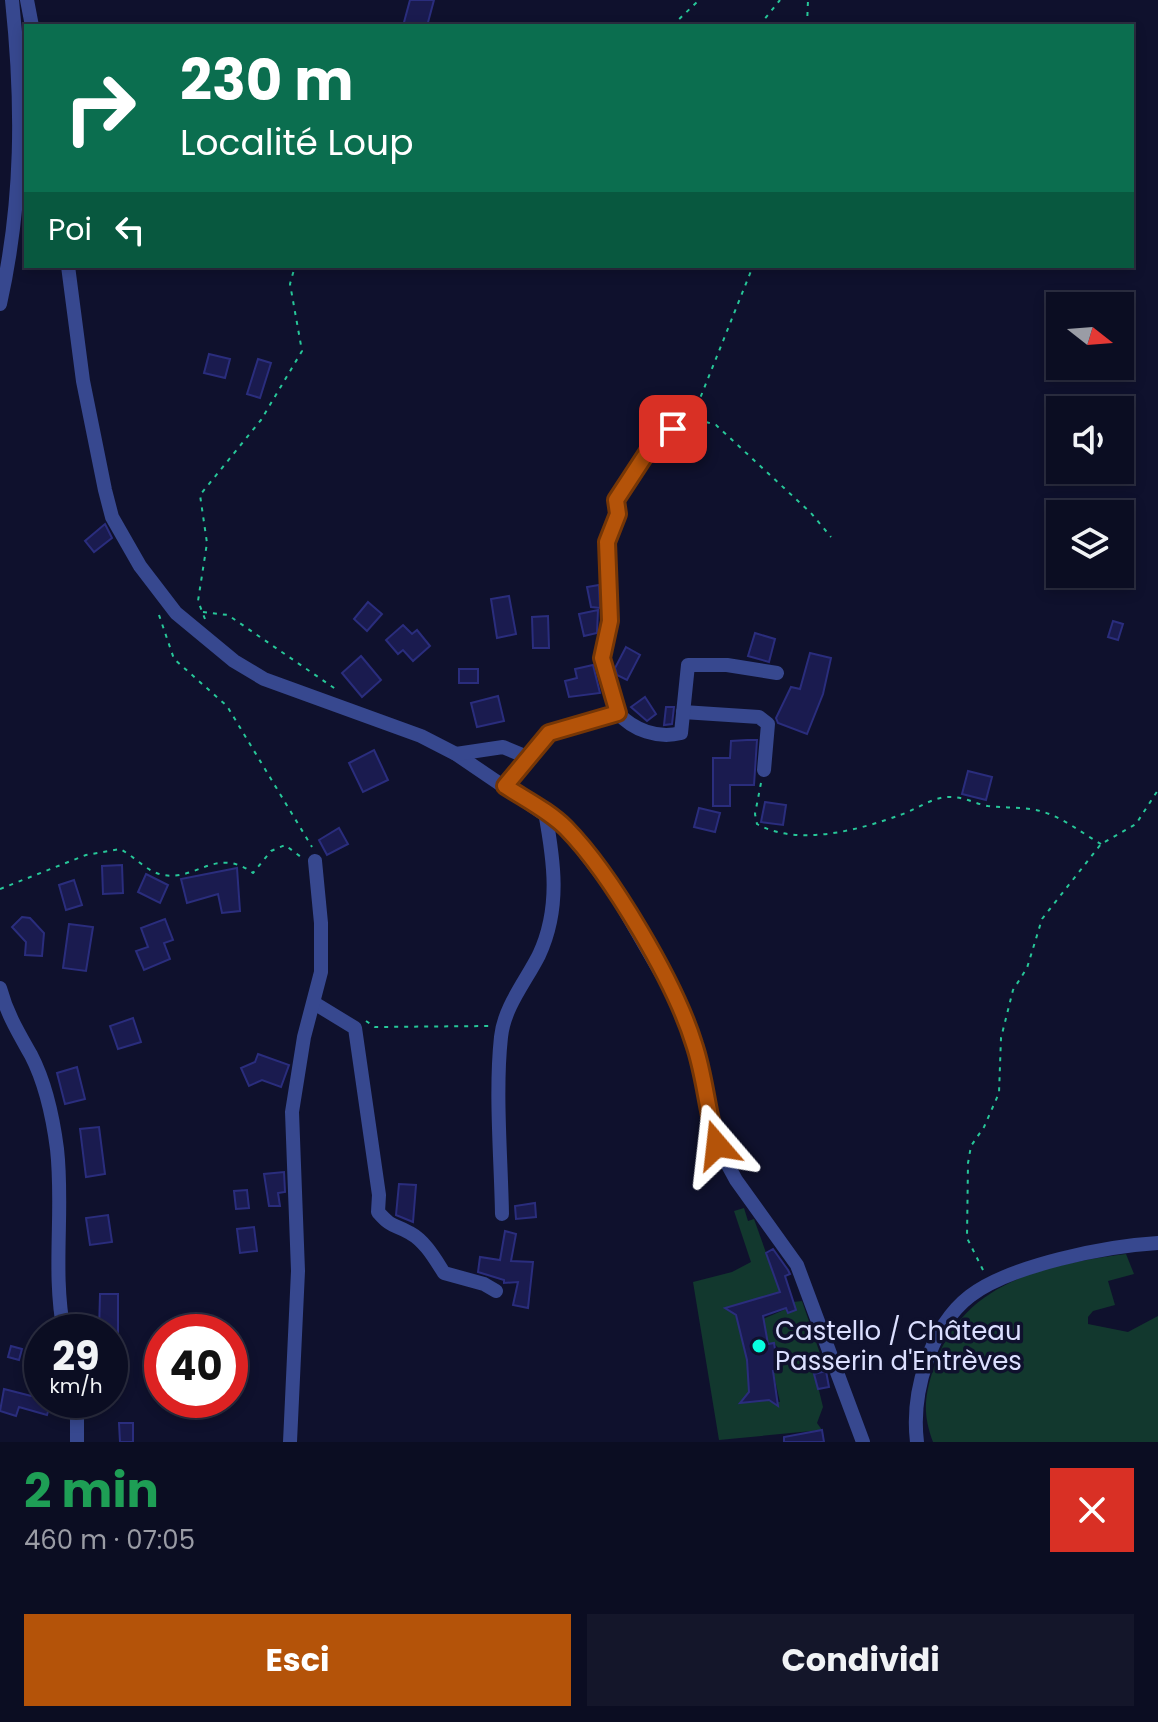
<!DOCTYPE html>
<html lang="it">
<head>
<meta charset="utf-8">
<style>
  body { margin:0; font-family:Poppins,sans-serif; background:#14162a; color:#f1f3f6; height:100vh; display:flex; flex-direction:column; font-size:30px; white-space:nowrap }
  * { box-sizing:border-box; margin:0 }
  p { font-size:26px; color:#9a9ca5 }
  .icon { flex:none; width:44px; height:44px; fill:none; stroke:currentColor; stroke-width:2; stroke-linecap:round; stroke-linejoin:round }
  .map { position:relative; height:1442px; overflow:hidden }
  .drawer { display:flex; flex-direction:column; background:#0b0d22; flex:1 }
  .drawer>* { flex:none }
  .top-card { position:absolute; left:24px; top:24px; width:1110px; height:244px; border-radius:0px; box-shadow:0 4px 12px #0003,0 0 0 2px #2b2d40; background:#0b6e4f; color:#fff; overflow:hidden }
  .needle { width:52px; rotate:107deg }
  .buttons { position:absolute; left:1046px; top:292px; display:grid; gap:16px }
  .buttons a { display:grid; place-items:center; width:88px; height:88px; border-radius:0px; background:#0b0d22; box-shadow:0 4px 12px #0003,0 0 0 2px #2b2d40; font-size:40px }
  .speed { position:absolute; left:24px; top:1314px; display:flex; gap:16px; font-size:40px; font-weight:700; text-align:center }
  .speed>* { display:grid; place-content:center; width:104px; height:104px; border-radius:50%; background:#0b0d22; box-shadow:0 4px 12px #0003,0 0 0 2px #2b2d40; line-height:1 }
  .speed small { font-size:20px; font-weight:400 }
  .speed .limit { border:12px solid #d22; background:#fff; color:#111 }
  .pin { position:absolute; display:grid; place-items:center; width:68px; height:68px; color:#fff; margin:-34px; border-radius:16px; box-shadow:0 4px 12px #0006 }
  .me { position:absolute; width:88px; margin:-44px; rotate:343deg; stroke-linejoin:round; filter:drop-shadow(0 0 6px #0008) }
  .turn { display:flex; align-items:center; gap:28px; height:168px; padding:0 24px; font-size:36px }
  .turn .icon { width:104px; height:104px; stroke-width:2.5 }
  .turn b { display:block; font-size:56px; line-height:68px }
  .then { display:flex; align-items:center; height:76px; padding:0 24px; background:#0003; gap:16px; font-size:30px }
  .round { display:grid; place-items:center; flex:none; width:84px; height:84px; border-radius:0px; background:#14162a }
  .head { display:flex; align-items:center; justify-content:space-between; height:136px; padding:0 24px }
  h1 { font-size:48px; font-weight:700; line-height:60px; color:#1e9e55 }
  .primary-button { display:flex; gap:16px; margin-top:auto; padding:16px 24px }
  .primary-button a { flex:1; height:92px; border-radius:0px; background:#b45309; color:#fff; font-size:32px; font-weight:700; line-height:92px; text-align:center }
  .primary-button a+a { background:#14162a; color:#f1f3f6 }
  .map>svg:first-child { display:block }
  .green { fill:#12382e }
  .building { fill:#1a1b4f; stroke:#2a2d7d; stroke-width:2 }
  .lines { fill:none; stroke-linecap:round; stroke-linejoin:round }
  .path { stroke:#27c799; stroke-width:2; stroke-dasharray:4 6; stroke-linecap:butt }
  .minor { stroke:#37488f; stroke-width:14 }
  .route-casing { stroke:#753606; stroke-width:20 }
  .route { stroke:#b45309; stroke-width:14 }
  .poi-dot { fill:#07ffdf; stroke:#0f112d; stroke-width:3 }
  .labels { text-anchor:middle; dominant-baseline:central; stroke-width:7; stroke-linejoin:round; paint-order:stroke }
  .poi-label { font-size:26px; fill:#dbdfff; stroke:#0f112d; text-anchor:start }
</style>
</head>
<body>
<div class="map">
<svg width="1158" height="1442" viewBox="0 0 1158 1442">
  <rect width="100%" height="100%" fill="#0f112d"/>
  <!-- green -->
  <g class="green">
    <path d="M 744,1208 L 748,1221 L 754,1219 L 780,1292 L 730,1308 L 735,1313 C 741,1336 757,1378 746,1399 L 780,1402 L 773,1371 L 779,1371 L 779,1349 L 774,1343 L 768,1344 L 763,1319 L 786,1309 L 784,1303 L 802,1301 L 826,1371 L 815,1374 L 823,1407 L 817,1423 L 822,1430 L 719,1440 L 693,1282 L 732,1272 L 751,1262 L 734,1211 Z"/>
    <path d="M 1126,1254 L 1134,1274 L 1108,1281 L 1115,1305 L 1093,1311 L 1088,1317 L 1088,1324 L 1128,1332 L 1158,1316 L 1158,1442 L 933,1442 C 923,1415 924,1398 933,1370 C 961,1282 1043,1265 1126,1254 Z"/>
  </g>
  <!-- building -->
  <g class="building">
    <polygon points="410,0 434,0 427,26 403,26"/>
    <polygon points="209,354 230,359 225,378 204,373"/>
    <polygon points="258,359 271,363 260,398 247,394"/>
    <polygon points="105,524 112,538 94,552 85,541"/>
    <polygon points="599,585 600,608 591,607 587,587"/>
    <polygon points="509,596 516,634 497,638 491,599"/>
    <polygon points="368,602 382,614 367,631 354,619"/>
    <polygon points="598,610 597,633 584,636 579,614"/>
    <polygon points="548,616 549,648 533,648 532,617"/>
    <polygon points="1113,621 1123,624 1118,640 1108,637"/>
    <polygon points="403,625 412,634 417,630 430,646 413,661 403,650 398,654 386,640"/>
    <polygon points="755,633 775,639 769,662 748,656"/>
    <polygon points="626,647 640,655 627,680 617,675 615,668"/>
    <polygon points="810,653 831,658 823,694 807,734 778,723 776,718 791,687 800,689"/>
    <polygon points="361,656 381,680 362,697 342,673"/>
    <polygon points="593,665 600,693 569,697 565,681 577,678 575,669"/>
    <rect x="459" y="669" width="19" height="14"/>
    <polygon points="498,696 504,721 477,727 471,703"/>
    <polygon points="645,697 656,714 647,721 631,707"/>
    <polygon points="666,707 674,707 672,724 664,725"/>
    <polygon points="747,740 757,740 754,785 730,785 730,806 713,806 713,758 730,758 731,741"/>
    <polygon points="374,750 388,780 363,792 349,763"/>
    <polygon points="968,771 992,777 986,800 962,794"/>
    <polygon points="765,802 786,805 783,825 761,822"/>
    <polygon points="699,808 720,813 715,832 694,827"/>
    <polygon points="339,828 348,844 327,855 319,840"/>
    <polygon points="122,865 123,893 103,894 102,866"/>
    <polygon points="237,868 240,911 222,913 218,894 187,903 181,879"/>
    <polygon points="146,874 168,885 160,903 138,892"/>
    <polygon points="74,880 82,905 66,910 59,885"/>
    <polygon points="22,917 30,918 44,933 42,956 25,955 26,942 12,927"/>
    <polygon points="165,919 173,940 164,943 170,959 144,970 136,951 148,947 141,928"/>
    <polygon points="69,924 93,927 86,971 63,968"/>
    <polygon points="133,1018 141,1042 118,1049 110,1026"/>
    <polygon points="258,1054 289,1065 281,1087 262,1080 249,1086 241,1068 255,1062"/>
    <polygon points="77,1067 85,1099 65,1104 57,1073"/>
    <polygon points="99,1127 105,1174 86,1177 80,1129"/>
    <polygon points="284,1172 285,1192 278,1193 280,1206 269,1206 264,1174"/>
    <polygon points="399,1184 416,1185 413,1222 396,1215"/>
    <polygon points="247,1190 249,1208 236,1209 234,1191"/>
    <polygon points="535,1203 536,1217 516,1219 515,1206"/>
    <polygon points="108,1215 112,1242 90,1245 86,1218"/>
    <polygon points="254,1227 257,1251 240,1253 237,1229"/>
    <polygon points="505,1231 516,1234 511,1261 533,1262 528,1308 513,1305 518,1282 504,1283 504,1280 478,1272 480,1257 500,1260"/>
    <polygon points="773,1249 788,1270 790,1274 785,1276 796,1310 788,1313 786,1308 763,1316 768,1344 774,1343 775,1349 779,1349 781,1364 779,1371 773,1371 778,1406 769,1400 740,1403 749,1392 747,1360 736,1315 725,1308 780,1292 766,1253"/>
    <polygon points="100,1294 118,1294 118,1332 99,1332"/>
    <polygon points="11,1346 22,1349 19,1360 8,1357"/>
    <polygon points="42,1366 42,1382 28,1385 26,1369"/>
    <polygon points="826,1371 829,1387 818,1389 814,1374"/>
    <polygon points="4,1389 51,1401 47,1415 19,1407 16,1416 0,1411"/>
    <polygon points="119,1423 133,1423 133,1442 120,1442"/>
    <polygon points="822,1430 824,1442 784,1442 784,1437"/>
  </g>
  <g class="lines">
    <!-- path -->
    <g class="path">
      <polyline points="672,26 699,0"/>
      <polyline points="759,26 780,0"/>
      <polyline points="807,26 808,0"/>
      <polyline points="697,406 753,266"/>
      <polyline points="706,422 716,425 811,513 831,537"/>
      <polyline points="203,612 228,615 337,690"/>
      <polyline points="159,615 174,659 227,706 312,847"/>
      <polyline points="205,619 198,601 207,543 200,495 261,420 302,351 290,284 295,266"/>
      <path d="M 761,783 L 755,814 L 757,824 C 798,847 859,830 900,815 C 918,809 933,796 952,797 C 964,797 976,804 988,806 C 1004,808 1020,807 1036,810 C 1060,815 1080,832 1101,844"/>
      <path d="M 0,889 L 86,855 L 120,849 C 134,856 147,872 163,875 C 197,881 216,846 253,873 L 271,851 L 285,845 L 301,857"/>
      <polyline points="366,1021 375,1027 490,1026"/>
      <polyline points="983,1270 967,1238 968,1163 971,1146 984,1127 999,1093 1001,1038 1013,990 1027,968 1042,919 1101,844 1136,824 1158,790"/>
    </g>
    <!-- minor -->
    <g class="minor">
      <polyline points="27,0 32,26"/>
      <polyline points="68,266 83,381 105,490 112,517 140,566 176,613 234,661 264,679 421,736 456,754 566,829 613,890 677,1001 695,1045 706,1106 717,1145 736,1180 797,1265 863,1442"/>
      <path d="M 0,304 C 23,201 23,104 12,0"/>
      <polyline points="683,712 759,717 768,724 764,770"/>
      <polyline points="618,713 602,658 610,621 607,542 618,514 616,500 654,442 692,417"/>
      <path d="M 456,754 L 503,747 L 527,757 L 549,733 L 618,713 C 633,730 658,739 681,733 L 688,665 L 727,665 L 777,673"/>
      <polyline points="505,786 527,757"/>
      <path d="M 0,988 C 7,1014 18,1032 31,1055 C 45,1082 53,1118 57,1149 C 64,1210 52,1271 64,1332"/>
      <path d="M 314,1003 L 355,1028 L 379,1195 L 378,1212 C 393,1229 393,1223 410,1233 C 425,1241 435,1259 444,1273 L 484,1284 L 496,1291"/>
      <path d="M 502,1214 C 501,1158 495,1092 501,1037 C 504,1007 526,981 539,955 C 561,908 554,861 545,812"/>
      <polyline points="77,1400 77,1442"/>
      <polyline points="290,1442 298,1271 292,1112 304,1037 321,972 321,923 315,861"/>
      <path d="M 917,1442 C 911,1393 930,1327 970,1296 C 1011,1265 1106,1246 1158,1243"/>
    </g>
  </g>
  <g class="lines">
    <defs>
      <path id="route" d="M 673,429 L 654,442 L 616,500 L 618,514 L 607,542 L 610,621 L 602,658 L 618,713 L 549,733 L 505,786 C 525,799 549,811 566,828 C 611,874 675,982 694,1044 C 705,1076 707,1112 717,1145"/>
    </defs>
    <!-- route casing -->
    <use href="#route" class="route-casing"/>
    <!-- route -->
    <use href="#route" class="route"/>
  </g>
  <!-- markers -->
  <circle class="poi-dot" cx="759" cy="1346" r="8"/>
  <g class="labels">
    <!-- poi labels -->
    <g class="poi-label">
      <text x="775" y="1331">Castello / Château<tspan x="775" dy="30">Passerin d'Entrèves</tspan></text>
    </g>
  </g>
</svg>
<div class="buttons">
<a><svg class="needle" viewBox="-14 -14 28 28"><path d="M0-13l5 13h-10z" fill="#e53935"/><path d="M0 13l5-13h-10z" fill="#9a9ca5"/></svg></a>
<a><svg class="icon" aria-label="sound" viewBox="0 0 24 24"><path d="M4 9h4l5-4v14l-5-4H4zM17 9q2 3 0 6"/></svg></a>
<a><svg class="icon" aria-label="layers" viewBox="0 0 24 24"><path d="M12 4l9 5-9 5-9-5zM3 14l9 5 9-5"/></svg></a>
</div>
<div class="speed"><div>29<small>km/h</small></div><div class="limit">40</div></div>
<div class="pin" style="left:673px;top:429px;background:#d93025"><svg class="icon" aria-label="arrive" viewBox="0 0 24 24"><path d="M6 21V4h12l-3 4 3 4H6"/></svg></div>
<svg class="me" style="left:717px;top:1145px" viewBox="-20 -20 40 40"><path d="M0-17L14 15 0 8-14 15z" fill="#b45309" stroke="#fff" stroke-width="4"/></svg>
<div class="top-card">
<div class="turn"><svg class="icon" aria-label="right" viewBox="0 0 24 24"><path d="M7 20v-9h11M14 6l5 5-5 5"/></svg><div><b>230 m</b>Localité Loup</div></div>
<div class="then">Poi<svg class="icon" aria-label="left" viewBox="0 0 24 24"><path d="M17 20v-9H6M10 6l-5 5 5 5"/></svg></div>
</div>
</div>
<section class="drawer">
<div class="head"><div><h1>2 min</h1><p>460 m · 07:05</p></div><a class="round" style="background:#d93025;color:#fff"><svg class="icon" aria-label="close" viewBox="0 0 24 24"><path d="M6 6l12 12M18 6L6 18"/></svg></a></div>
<div class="primary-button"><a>Esci</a><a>Condividi</a></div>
</section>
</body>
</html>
